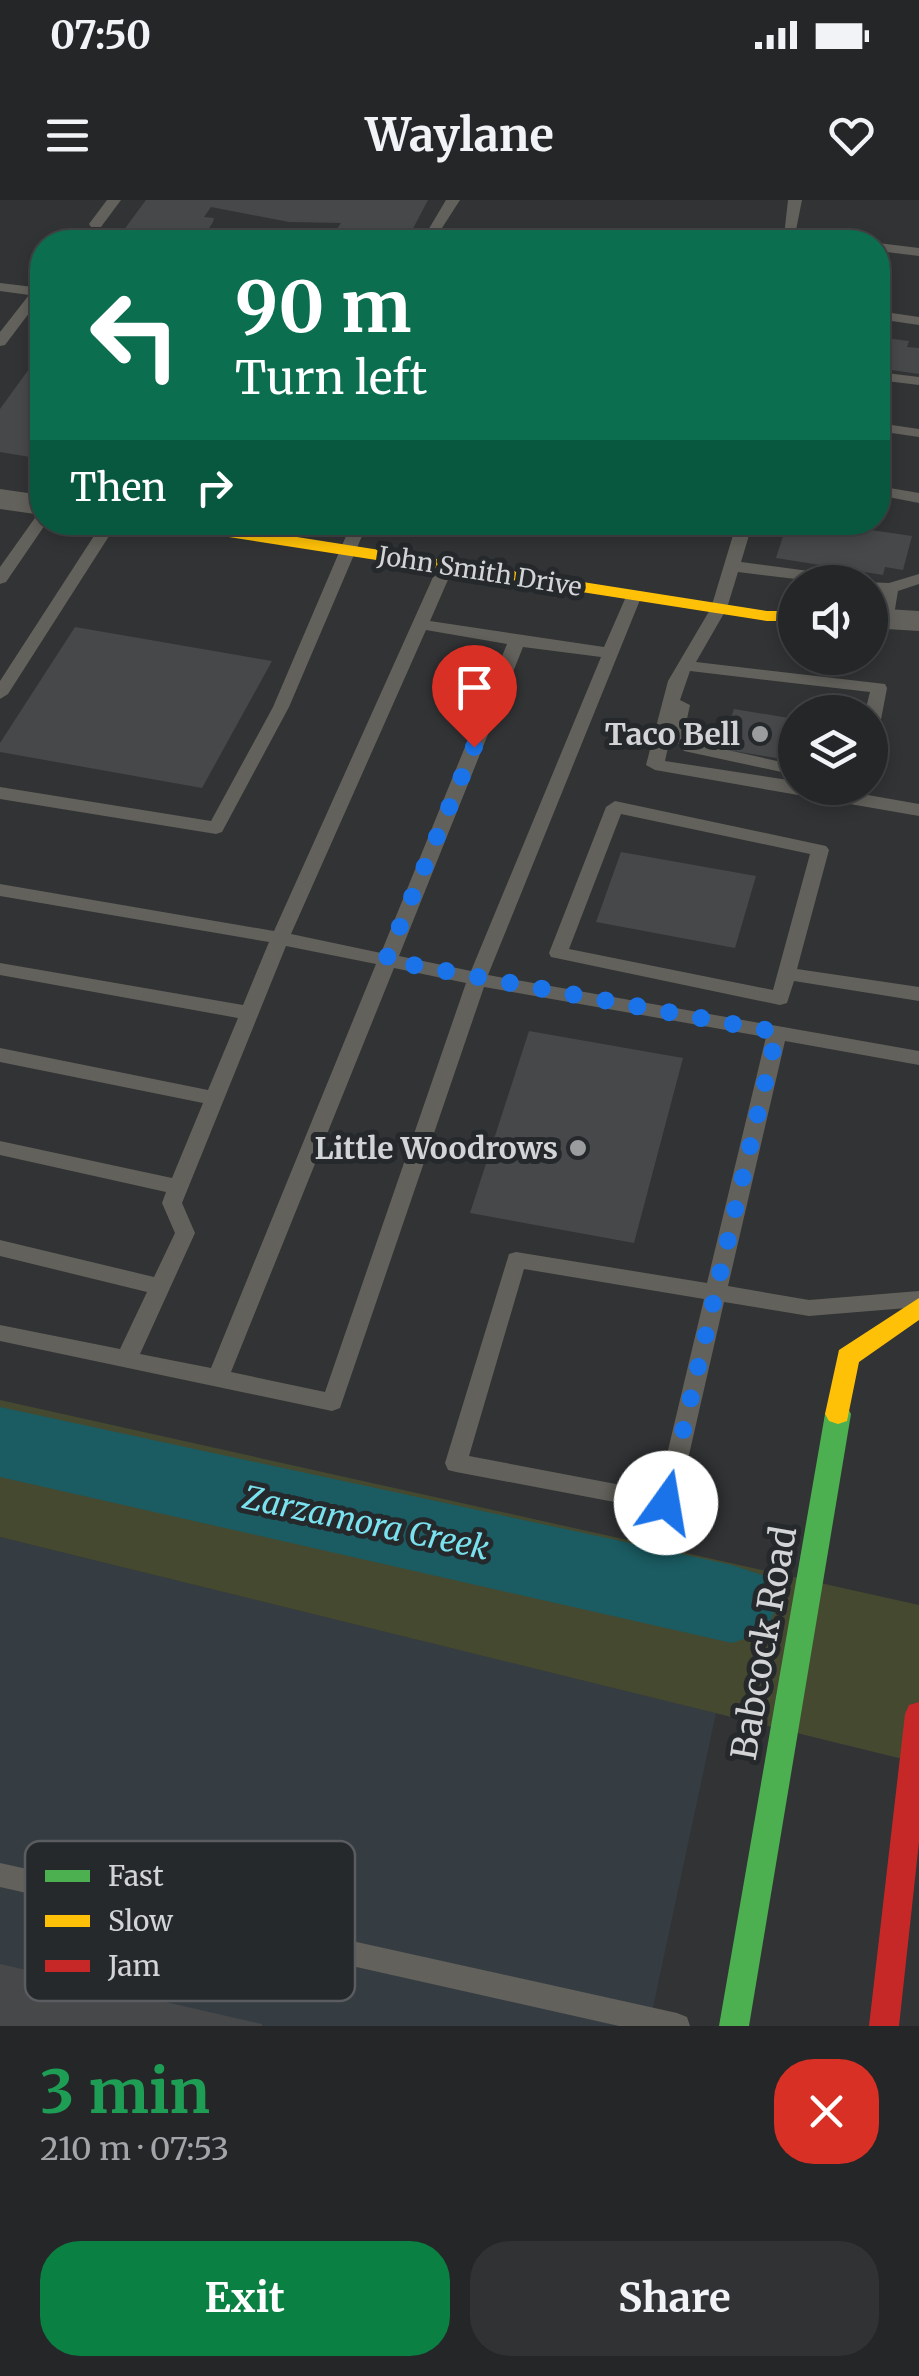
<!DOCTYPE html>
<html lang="en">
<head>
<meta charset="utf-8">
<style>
  body { margin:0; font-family:Merriweather,serif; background:#313234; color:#f1f3f6; height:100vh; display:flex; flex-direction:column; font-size:38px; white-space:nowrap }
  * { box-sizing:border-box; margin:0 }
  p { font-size:32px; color:#a3a5a8 }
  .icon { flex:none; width:55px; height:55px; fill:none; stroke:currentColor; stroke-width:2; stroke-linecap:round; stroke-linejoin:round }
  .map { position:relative; height:1826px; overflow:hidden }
  .side { display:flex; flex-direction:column; background:#252628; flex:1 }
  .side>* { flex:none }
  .banner { position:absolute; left:30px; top:30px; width:860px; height:305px; border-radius:40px; box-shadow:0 5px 15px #0003,0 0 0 2px #424345; background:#0b6e4f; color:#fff; overflow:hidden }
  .fabs { position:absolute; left:778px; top:365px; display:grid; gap:20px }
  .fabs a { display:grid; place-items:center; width:110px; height:110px; border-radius:50%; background:#252628; box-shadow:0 5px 15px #0003,0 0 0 2px #424345; font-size:50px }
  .pin { position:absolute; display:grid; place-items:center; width:85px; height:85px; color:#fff; margin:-102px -42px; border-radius:50% 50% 50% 0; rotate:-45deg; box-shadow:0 0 10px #0007 }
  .pin .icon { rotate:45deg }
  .me { position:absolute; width:110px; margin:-55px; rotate:13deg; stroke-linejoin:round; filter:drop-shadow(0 0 8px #0008) }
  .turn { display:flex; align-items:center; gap:35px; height:210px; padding:0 40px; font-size:45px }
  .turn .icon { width:130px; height:130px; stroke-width:2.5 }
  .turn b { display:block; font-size:70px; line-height:85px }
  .then { display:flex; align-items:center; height:95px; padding:0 40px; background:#0003; gap:20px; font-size:38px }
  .round { display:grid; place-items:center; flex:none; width:105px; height:105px; border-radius:40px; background:#313234 }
  .summary { display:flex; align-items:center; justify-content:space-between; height:170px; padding:0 40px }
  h1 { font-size:60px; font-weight:700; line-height:75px; color:#1e9e55 }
  .cta { display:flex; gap:20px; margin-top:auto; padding:20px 40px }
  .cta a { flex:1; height:115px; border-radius:40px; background:#0b8043; color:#fff; font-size:40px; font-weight:700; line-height:115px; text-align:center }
  .cta a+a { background:#313234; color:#f1f3f6 }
  .status { display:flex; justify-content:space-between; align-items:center; height:70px; padding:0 50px; background:#252628; direction:ltr }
  .status svg { height:28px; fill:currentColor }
  header { display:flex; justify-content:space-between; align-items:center; height:130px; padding:0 40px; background:#252628; font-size:45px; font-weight:700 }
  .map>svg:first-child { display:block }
  .built { fill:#353d43 }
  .green { fill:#454930 }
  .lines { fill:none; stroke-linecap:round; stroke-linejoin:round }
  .river { fill:#1a5c62; fill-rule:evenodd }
  .building { fill:#464849 }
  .lane { fill:#63615b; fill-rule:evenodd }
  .street { fill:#63615b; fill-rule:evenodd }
  .fast { fill:#4caf50; fill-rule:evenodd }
  .slow { fill:#ffc107; fill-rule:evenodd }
  .jam { fill:#c62828; fill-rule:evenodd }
  .route { stroke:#1a73e8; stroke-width:18; stroke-dasharray:0 32.4 }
  .poi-dot { fill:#9a9c9e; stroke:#26292c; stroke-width:4 }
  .labels { text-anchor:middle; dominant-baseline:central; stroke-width:10; stroke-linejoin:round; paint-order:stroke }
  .far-street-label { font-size:25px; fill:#d2d4d6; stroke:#26292c }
  .poi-label { font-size:30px; font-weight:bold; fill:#d2d4d6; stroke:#26292c; text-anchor:end }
  .water-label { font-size:32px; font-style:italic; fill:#7ae2ef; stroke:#26292c }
  .near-street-label { font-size:35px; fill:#d2d4d6; stroke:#26292c }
  .key { fill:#26292c; stroke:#5a5c5f; stroke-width:2.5 }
  .key-label { font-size:28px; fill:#d2d4d6 }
</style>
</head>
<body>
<div class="status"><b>07:50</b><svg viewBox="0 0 49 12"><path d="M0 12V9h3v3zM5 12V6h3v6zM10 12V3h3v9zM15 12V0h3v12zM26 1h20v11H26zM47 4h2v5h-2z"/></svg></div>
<header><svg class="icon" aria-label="menu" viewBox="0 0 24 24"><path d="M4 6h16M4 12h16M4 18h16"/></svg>Waylane<svg class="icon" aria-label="heart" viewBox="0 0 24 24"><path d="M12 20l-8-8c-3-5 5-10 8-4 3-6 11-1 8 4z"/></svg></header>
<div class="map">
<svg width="919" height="1826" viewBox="0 0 919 1826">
  <rect width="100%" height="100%" fill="#313335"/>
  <!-- built -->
  <polygon class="built" points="0,1337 716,1513 649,1826 0,1826"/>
  <!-- green -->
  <polygon class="green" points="0,1200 919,1405 919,1563 0,1337"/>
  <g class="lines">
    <!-- river -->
    <polygon class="river" points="0,1207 732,1365 765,1376 778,1404 765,1432 732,1443 0,1277"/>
  </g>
  <!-- building -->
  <g class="building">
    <polygon points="146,0 428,0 406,42 312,42 324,28 336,30 341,23 289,22 211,7 204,17 214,18 213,22 203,38 196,37 192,42 115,42"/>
    <polygon points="878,137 909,141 907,147 919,148 919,174 878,168"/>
    <polygon points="42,151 42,259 0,252 0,209"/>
    <polygon points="787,324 842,333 844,326 912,336 903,370 885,367 883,375 776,358"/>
    <polygon points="75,427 272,461 202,588 0,552 0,543"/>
    <polygon points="734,509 795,519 795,561 721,549"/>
    <polygon points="621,652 756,676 735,748 596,722"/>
    <polygon points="529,831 683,858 634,1043 470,1013"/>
    <polygon points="0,1764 262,1824 262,1826 0,1826"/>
  </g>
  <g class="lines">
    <!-- lane -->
    <g class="lane">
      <polygon points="107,0 121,0 101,27 91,27 89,24"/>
      <polygon points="446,0 460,0 433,42 421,42"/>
      <polygon points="788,0 802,0 796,30 849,38 856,42 826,42 784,36"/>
      <polygon points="878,43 919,48 919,56 878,51"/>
      <polygon points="0,83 42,88 42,96 5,145 0,146 0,132 29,95 0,91"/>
      <polygon points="878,111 919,117 919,125 878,119"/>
      <polygon points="878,172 919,177 919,185 878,180"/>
      <polygon points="878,223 919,229 919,237 878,231"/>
      <polygon points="878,286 919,293 919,303 878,295"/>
      <polygon points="42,313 42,322 47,322 6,382 0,384 0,367 37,315"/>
      <polygon points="103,322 118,322 8,494 0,499 0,481"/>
      <polygon points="352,322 368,322 289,507 222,632 216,634 0,599 0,587 211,621 273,507"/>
      <polygon points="537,322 601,326 613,322 638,322 602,336 544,327"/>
      <polygon points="737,322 753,322 741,362 854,377 862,382 821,382 738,372 727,408 696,462 885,484 887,488 879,530 870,535 870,512 865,512 870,492 690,471 680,500 690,505 685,528 696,543 795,565 795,575 684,551 671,534 665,561 795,581 795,588 828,588 919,604 919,616 655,570 646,565 668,481 711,408"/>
      <path d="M 446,361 L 454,366 L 430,421 L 604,447 L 628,392 L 640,392 L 642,395 L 488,775 L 919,851 L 919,865 L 785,841 L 728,1086 L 809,1100 L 919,1091 L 919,1107 L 809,1116 L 724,1102 L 678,1303 L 675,1310 L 667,1312 L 456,1272 L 448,1270 L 445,1263 L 509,1054 L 516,1052 L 707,1083 L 766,837 L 484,787 L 340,1208 L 332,1211 L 0,1141 L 0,1125 L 120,1149 L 147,1092 L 0,1056 L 0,1040 L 154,1077 L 175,1033 L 162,1003 L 166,992 L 0,955 L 0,941 L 172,978 L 203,903 L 0,862 L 0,848 L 208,890 L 238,818 L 0,775 L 0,763 L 243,805 L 269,742 L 0,696 L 0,684 L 274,731 L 438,366 ZM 426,430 L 507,444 L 381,753 L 291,734 ZM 523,447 L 601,457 L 471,771 L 399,756 ZM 286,746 L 376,764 L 211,1168 L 140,1154 L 195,1033 L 182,1003 ZM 394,768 L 466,783 L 325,1192 L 231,1172 ZM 524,1069 L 704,1099 L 658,1292 L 469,1256 Z"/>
      <polygon points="919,374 919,384 898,391 893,421 881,421 882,392 870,390 870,382 864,382 889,383"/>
      <path d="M 615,601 L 826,646 L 829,650 L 797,769 L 919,787 L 919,801 L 794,781 L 787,803 L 780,805 L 551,757 L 549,753 L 606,607 ZM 621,614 L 810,654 L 773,790 L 569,749 Z"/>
      <polygon points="0,1663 677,1813 687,1817 690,1826 619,1826 0,1687"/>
    </g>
    <!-- street -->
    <g class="street">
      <polygon points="0,289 42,295 42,315 0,309"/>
      <polygon points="870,408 919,411 919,431 870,428"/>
    </g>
    <!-- fast -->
    <polygon class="fast" points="838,1204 847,1207 851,1214 749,1826 719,1826 825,1214 829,1207"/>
    <!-- slow -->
    <g class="slow">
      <polygon points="157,322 202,322 767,411 795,411 795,421 767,421 165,327"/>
      <polygon points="919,1098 919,1120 859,1162 847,1221 838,1224 829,1221 825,1214 839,1150"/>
    </g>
    <!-- jam -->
    <polygon class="jam" points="919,1502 919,1642 899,1826 869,1826 905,1514 909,1505"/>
  </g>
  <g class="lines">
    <!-- route -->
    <polyline class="route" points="474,547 386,760 777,832 666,1303"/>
  </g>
  <!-- markers -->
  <g class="poi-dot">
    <circle cx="760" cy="534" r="10"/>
    <circle cx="578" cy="948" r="10"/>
  </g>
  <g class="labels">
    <!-- far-street labels -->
    <g class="far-street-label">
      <text transform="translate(480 371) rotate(9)">John Smith Drive</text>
    </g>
    <!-- poi labels -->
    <g class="poi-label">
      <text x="740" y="534">Taco Bell</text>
      <text x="558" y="948">Little Woodrows</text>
    </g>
    <!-- water labels -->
    <g class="water-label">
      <text transform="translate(366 1323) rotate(12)">Zarzamora Creek</text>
    </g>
    <!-- near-street labels -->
    <g class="near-street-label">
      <text transform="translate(764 1443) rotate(-80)">Babcock Road</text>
    </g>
  </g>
  <!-- legend -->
  <rect x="25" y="1641" width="330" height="160" rx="15" class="key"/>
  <rect x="45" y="1670" width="45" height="12" fill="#4caf50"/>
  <rect x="45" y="1715" width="45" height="12" fill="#ffc107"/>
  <rect x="45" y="1760" width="45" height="12" fill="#c62828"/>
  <g class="key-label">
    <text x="108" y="1686">Fast</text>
    <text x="108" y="1731">Slow</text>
    <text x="108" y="1776">Jam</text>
  </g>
</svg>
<div class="fabs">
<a><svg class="icon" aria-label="sound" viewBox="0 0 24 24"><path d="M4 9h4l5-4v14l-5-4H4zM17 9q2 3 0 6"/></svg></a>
<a><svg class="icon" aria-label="layers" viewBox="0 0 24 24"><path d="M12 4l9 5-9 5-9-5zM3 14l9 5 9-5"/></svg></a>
</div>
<div class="pin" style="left:474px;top:547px;background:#d93025"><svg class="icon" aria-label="arrive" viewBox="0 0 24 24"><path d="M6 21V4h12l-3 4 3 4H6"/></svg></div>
<svg class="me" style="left:666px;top:1303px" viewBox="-20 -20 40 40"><circle r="19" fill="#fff"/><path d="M0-13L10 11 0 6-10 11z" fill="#1a73e8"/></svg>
<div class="banner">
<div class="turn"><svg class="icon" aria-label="left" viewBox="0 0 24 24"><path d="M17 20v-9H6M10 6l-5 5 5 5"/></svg><div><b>90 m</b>Turn left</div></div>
<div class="then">Then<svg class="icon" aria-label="right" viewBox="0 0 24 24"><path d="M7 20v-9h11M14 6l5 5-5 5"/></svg></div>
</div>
</div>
<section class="side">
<div class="summary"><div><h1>3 min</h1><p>210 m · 07:53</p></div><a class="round" style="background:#d93025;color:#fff"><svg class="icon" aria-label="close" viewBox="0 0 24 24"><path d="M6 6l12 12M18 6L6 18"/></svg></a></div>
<div class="cta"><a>Exit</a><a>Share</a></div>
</section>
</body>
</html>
